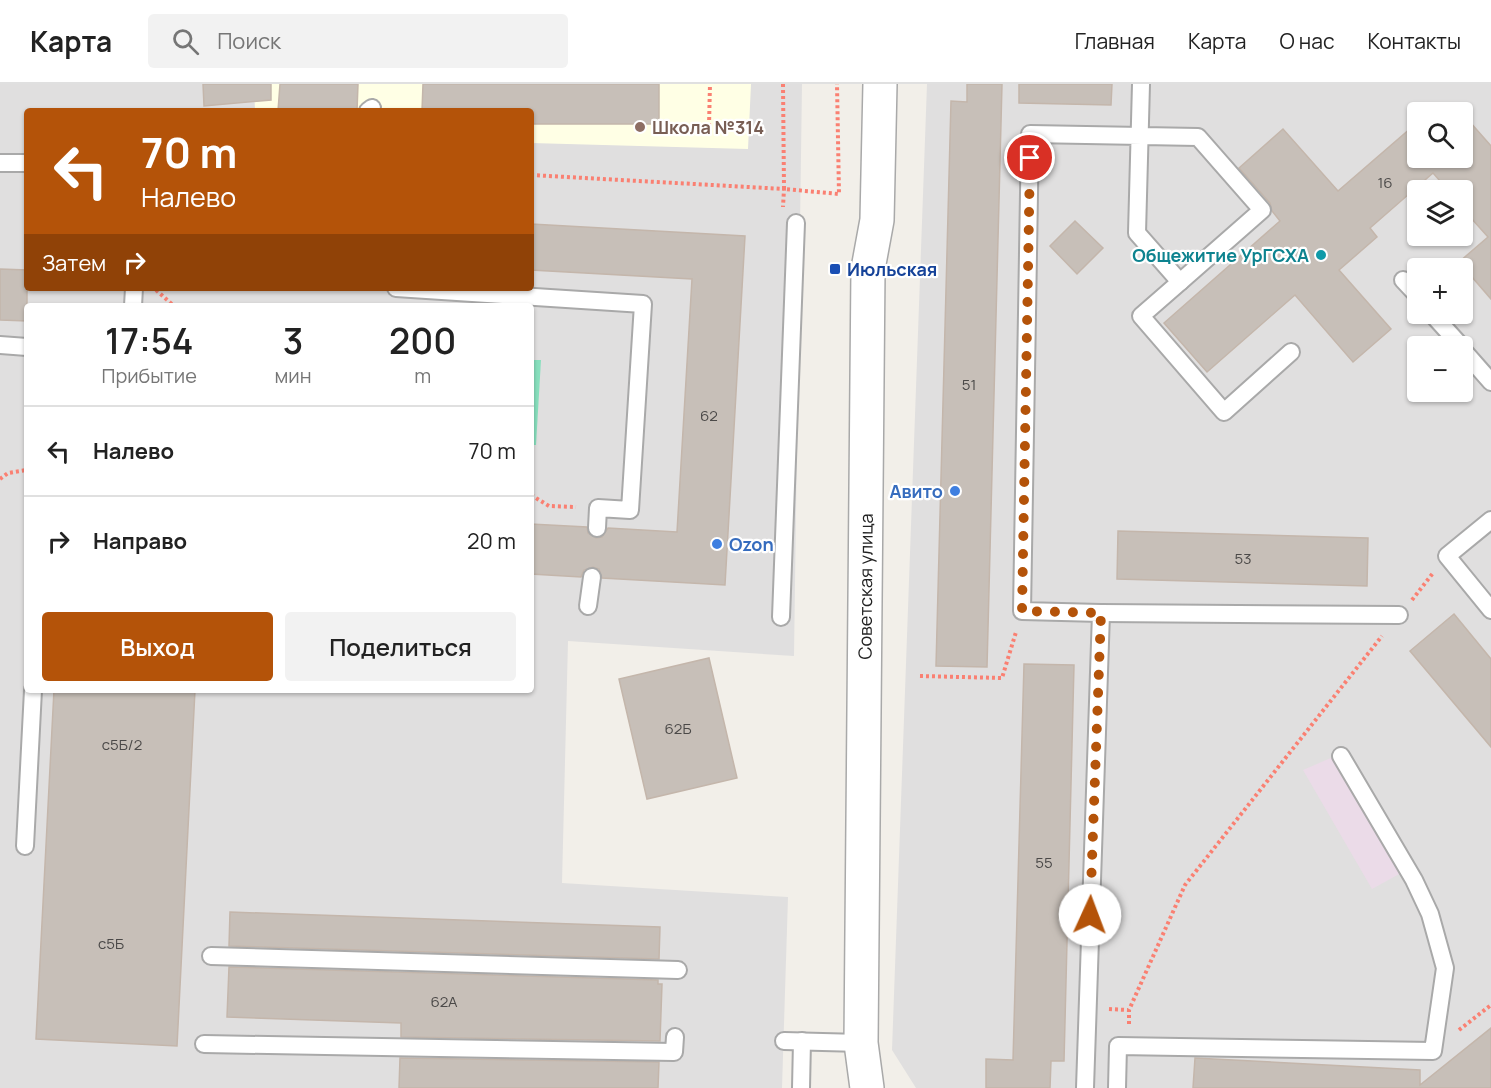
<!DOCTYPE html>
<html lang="ru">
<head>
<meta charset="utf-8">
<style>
  body { margin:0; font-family:Manrope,sans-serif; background:#f2f2f2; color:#222; height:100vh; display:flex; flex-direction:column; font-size:22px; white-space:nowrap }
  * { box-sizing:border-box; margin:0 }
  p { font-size:20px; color:#767676 }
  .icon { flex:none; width:33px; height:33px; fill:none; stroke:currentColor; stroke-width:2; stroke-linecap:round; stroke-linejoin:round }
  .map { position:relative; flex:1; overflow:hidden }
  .sheet { position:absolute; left:24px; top:219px; width:510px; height:390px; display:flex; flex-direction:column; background:#fff; border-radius:6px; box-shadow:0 2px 4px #0004 }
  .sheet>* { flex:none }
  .guide { position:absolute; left:24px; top:24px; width:510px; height:183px; border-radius:6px; box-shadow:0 2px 4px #0004; background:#b45309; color:#fff; overflow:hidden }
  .tools { position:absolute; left:1407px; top:18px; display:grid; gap:12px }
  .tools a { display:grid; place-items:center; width:66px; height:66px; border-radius:6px; background:#fff; box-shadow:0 2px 4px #0004; font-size:30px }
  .pin { position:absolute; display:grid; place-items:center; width:51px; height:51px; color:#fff; margin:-26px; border:3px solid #fff; border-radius:50%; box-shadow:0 2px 6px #0007 }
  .me { position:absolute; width:66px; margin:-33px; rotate:2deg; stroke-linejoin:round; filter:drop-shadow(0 0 4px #0008) }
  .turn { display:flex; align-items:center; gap:21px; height:126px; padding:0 18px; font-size:27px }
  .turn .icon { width:78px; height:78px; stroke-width:2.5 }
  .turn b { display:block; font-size:42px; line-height:51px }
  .then { display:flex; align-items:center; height:57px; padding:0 18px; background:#0003; gap:12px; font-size:22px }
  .eta { display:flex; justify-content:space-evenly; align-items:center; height:102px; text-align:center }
  .eta b { font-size:36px; font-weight:600; line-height:42px }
  .action { display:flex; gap:12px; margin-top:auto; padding:12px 18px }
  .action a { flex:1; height:69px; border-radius:6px; background:#b45309; color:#fff; font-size:24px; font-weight:600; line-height:69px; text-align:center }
  .action a+a { background:#f2f2f2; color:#222 }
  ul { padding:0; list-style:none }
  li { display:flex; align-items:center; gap:18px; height:90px; padding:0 18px; border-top:2px solid #e0e0e0 }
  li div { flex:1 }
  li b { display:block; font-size:22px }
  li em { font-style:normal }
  header { display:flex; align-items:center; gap:36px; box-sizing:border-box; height:84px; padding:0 30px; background:#fff; border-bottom:2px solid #e0e0e0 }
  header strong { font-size:28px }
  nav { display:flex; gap:33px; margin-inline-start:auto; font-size:21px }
  .search { width:420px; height:54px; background:#f2f2f2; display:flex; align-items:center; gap:15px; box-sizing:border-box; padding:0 21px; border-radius:6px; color:#767676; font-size:22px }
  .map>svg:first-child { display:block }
  .residential { fill:#e0dfdf; fill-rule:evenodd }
  .industrial { fill:#ebdbe8 }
  .education { fill:#ffffe5 }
  .pitch { fill:#88e0be }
  .building { fill:#c7bfb8; stroke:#c4b6ab; stroke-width:1.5 }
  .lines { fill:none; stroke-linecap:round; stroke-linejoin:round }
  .service-casing { stroke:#a9a9a9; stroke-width:20 }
  .tertiary-casing { stroke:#a9a9a9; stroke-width:36 }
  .path { stroke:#fa8072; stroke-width:4; stroke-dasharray:3 3; stroke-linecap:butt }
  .service { stroke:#fff; stroke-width:16 }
  .tertiary { stroke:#fff; stroke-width:33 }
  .route { stroke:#b45309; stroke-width:10; stroke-dasharray:0 18 }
  .education-dot { fill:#8d6e63; stroke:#fff; stroke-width:2 }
  .culture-dot { fill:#0f9aa8; stroke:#fff; stroke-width:2 }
  .transit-dot { fill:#1a4fb4; stroke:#fff; stroke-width:2 }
  .shop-dot { fill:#3f7fe0; stroke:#fff; stroke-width:2 }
  .labels { text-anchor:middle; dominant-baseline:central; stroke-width:4.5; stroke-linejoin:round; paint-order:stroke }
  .number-label { font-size:15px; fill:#4b4948 }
  .education-label { font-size:18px; font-weight:bold; fill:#785e54; stroke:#fff; text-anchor:start }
  .culture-label { font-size:18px; font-weight:bold; fill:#0d838f; stroke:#fff; text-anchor:end }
  .transit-label { font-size:18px; font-weight:bold; fill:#164399; stroke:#fff; text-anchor:start }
  .shop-label { font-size:18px; font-weight:bold; fill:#366cbe; stroke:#fff; text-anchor:end }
  .street-label { font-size:18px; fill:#222; stroke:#fff }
</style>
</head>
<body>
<header>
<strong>Карта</strong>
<div class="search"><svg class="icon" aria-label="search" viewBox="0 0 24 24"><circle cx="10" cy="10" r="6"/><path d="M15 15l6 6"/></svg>Поиск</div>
<nav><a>Главная</a><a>Карта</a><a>О нас</a><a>Контакты</a></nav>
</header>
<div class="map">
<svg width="1491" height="1004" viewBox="0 0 1491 1004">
  <rect width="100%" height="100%" fill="#f2efe9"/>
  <!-- residential -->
  <g class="residential">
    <path d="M 0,0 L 802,0 L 794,572 L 568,557 L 562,799 L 788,813 L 782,1004 L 0,1004 ZM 27,27 L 531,27 L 531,204 L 27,204 ZM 27,222 L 531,222 L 531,606 L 27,606 Z"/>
    <path d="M 927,0 L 1491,0 L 1491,1004 L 916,1004 L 892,966 ZM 1418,28 L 1462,28 L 1462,74 L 1418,74 ZM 1418,106 L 1462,106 L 1462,152 L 1418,152 ZM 1418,184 L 1462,184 L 1462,230 L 1418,230 ZM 1418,262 L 1462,262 L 1462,308 L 1418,308 Z"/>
  </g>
  <!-- industrial -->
  <polygon class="industrial" points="1333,673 1401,789 1372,805 1303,686"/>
  <!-- education -->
  <polygon class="education" points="254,0 751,0 748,65 531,59 531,27 255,27"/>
  <!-- pitch -->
  <polygon class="pitch" points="531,276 541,276 536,361 531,361"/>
  <!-- building -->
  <g class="building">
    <polygon points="203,0 271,0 271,16 204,22"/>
    <polygon points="280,0 358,0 357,27 278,27"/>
    <polygon points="423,0 659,0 659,40 531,40 531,27 422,27"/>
    <polygon points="967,0 1002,0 987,583 936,582 951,17 967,18"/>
    <polygon points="1019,0 1112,0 1111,21 1019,19"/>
    <polygon points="1462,29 1491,62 1491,215 1459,178 1488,153 1462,124 1462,106 1448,106 1433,89 1370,144 1377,153 1339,186 1391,245 1353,278 1295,211 1207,288 1164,239 1280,137 1272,127 1270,119 1239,84 1283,45 1338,107 1418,38 1418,74 1462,74"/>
    <polygon points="1075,137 1103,164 1077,190 1050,162"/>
    <polygon points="531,140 745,152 725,501 602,494 599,485 593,483 584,486 581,493 531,490 531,440 587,443 588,449 596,454 602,453 608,444 677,448 692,195 531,186"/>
    <polygon points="0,185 27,186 27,237 0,236"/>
    <polygon points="1118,447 1368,454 1367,502 1117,495"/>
    <polygon points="1454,530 1491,575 1491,663 1410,567"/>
    <polygon points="709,574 737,694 647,715 619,595"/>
    <polygon points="1024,580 1074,581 1064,977 1051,977 1050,1004 986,1004 986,975 1013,976"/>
    <polygon points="54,606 195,606 177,962 36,955"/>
    <polygon points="230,828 660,843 659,875 229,862"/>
    <polygon points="229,883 658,896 658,900 662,900 660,957 401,953 401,939 227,933"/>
    <polygon points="1491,944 1491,1004 1193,1004 1195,974 1420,986 1420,1001"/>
    <polygon points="400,974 659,978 658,1004 399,1004"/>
  </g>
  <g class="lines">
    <defs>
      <g id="service">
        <polyline points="368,27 372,24"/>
        <polyline points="0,79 27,79"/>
        <polyline points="1403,196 1418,212"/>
        <polyline points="1180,198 1141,232 1224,328 1291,268"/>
        <polyline points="396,204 643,220 630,426 598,424 597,444"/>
        <polyline points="133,222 134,204"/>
        <polyline points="1432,230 1461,262"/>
        <polyline points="0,261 27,263"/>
        <polyline points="1462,265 1491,298"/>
        <polyline points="1491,436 1447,472 1491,526"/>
        <polyline points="588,522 592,493"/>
        <polyline points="1101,529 1399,531"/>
        <polyline points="781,533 796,139"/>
        <polyline points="25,762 33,606"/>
        <polyline points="211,872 678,886"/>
        <polyline points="784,957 861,959"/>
        <polyline points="204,960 674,968 675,953"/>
        <polyline points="801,1004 802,957"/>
        <polyline points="1085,1004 1101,529 1022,527 1030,50 1198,53 1262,126 1180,198 1137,149 1141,0"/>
        <polyline points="1117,1004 1118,962 1433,967 1445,884 1430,830 1414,796 1341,672"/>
      </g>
      <g id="tertiary">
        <path id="s1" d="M 867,1004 L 861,959 L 868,185 L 877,136 L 880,0"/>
      </g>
    </defs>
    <!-- service casing -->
    <use href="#service" class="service-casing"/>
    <!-- tertiary casing -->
    <use href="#tertiary" class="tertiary-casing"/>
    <!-- path -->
    <g class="path">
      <polyline points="783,0 784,105 839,110 837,0"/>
      <polyline points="709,42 710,0"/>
      <polyline points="531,91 784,105 783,123"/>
      <polyline points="156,206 174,222"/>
      <polyline points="0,395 8,389 27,386"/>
      <polyline points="531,411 549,422 576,423"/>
      <polyline points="1412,516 1433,489"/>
      <polyline points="920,592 1002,594 1016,548"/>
      <polyline points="1109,925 1128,926"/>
      <polyline points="1129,940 1129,926 1185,801 1382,552"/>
      <polyline points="1459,946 1491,921"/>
    </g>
    <!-- service -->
    <use href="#service" class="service"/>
    <!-- tertiary -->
    <use href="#tertiary" class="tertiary"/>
  </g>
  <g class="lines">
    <!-- route -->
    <polyline class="route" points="1030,74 1022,527 1101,529 1090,831"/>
  </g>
  <!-- markers -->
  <circle class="education-dot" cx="640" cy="43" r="6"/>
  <circle class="culture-dot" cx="1321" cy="171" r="6"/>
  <rect class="transit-dot" x="829" y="179" width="12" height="12" rx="3"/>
  <g class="shop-dot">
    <circle cx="955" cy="407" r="6"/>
    <circle cx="717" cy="460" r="6"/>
  </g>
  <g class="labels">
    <!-- number labels -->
    <g class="number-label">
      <text x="1385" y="98">16</text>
      <text x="969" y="300">51</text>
      <text x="709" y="331">62</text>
      <text x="1243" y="474">53</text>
      <text x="678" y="644">62Б</text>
      <text x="122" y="660">с5Б/2</text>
      <text x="1044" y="778">55</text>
      <text x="111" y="859">с5Б</text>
      <text x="444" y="917">62А</text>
    </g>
    <!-- education labels -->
    <g class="education-label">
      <text x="652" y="43">Школа №314</text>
    </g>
    <!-- culture labels -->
    <g class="culture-label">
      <text x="1309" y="171">Общежитие УрГСХА</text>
    </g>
    <!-- transit labels -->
    <g class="transit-label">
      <text x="847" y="185">Июльская</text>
    </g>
    <!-- shop labels -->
    <g class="shop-label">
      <text x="943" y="407">Авито</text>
      <text x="729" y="460" text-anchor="start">Ozon</text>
    </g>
    <!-- street labels -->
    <g class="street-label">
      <text stroke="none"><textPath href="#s1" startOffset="502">Советская улица</textPath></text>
    </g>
  </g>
</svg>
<div class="tools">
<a><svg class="icon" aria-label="search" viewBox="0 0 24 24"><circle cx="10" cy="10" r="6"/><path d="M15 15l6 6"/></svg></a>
<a><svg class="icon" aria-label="layers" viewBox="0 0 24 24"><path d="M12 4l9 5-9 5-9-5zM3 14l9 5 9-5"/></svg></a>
<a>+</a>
<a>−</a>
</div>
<div class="pin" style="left:1030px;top:74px;background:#d93025"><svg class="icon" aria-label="arrive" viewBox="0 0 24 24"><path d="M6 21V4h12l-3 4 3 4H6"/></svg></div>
<svg class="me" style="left:1090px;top:831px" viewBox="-20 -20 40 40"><circle r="19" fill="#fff"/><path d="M0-13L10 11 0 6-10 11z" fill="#b45309"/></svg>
<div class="guide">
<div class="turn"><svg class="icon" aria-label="left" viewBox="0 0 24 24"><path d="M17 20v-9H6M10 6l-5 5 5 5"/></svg><div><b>70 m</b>Налево</div></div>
<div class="then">Затем<svg class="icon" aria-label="right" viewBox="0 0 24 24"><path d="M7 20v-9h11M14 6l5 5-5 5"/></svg></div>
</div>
<section class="sheet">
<div class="eta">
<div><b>17:54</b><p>Прибытие</p></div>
<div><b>3</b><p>мин</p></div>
<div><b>200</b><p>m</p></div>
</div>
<ul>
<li><svg class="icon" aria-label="left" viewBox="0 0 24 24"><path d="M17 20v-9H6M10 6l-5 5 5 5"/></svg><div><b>Налево</b></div><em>70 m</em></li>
<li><svg class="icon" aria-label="right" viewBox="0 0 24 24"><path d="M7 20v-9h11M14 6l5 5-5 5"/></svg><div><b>Направо</b></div><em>20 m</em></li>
</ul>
<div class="action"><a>Выход</a><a>Поделиться</a></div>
</section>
</div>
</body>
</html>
